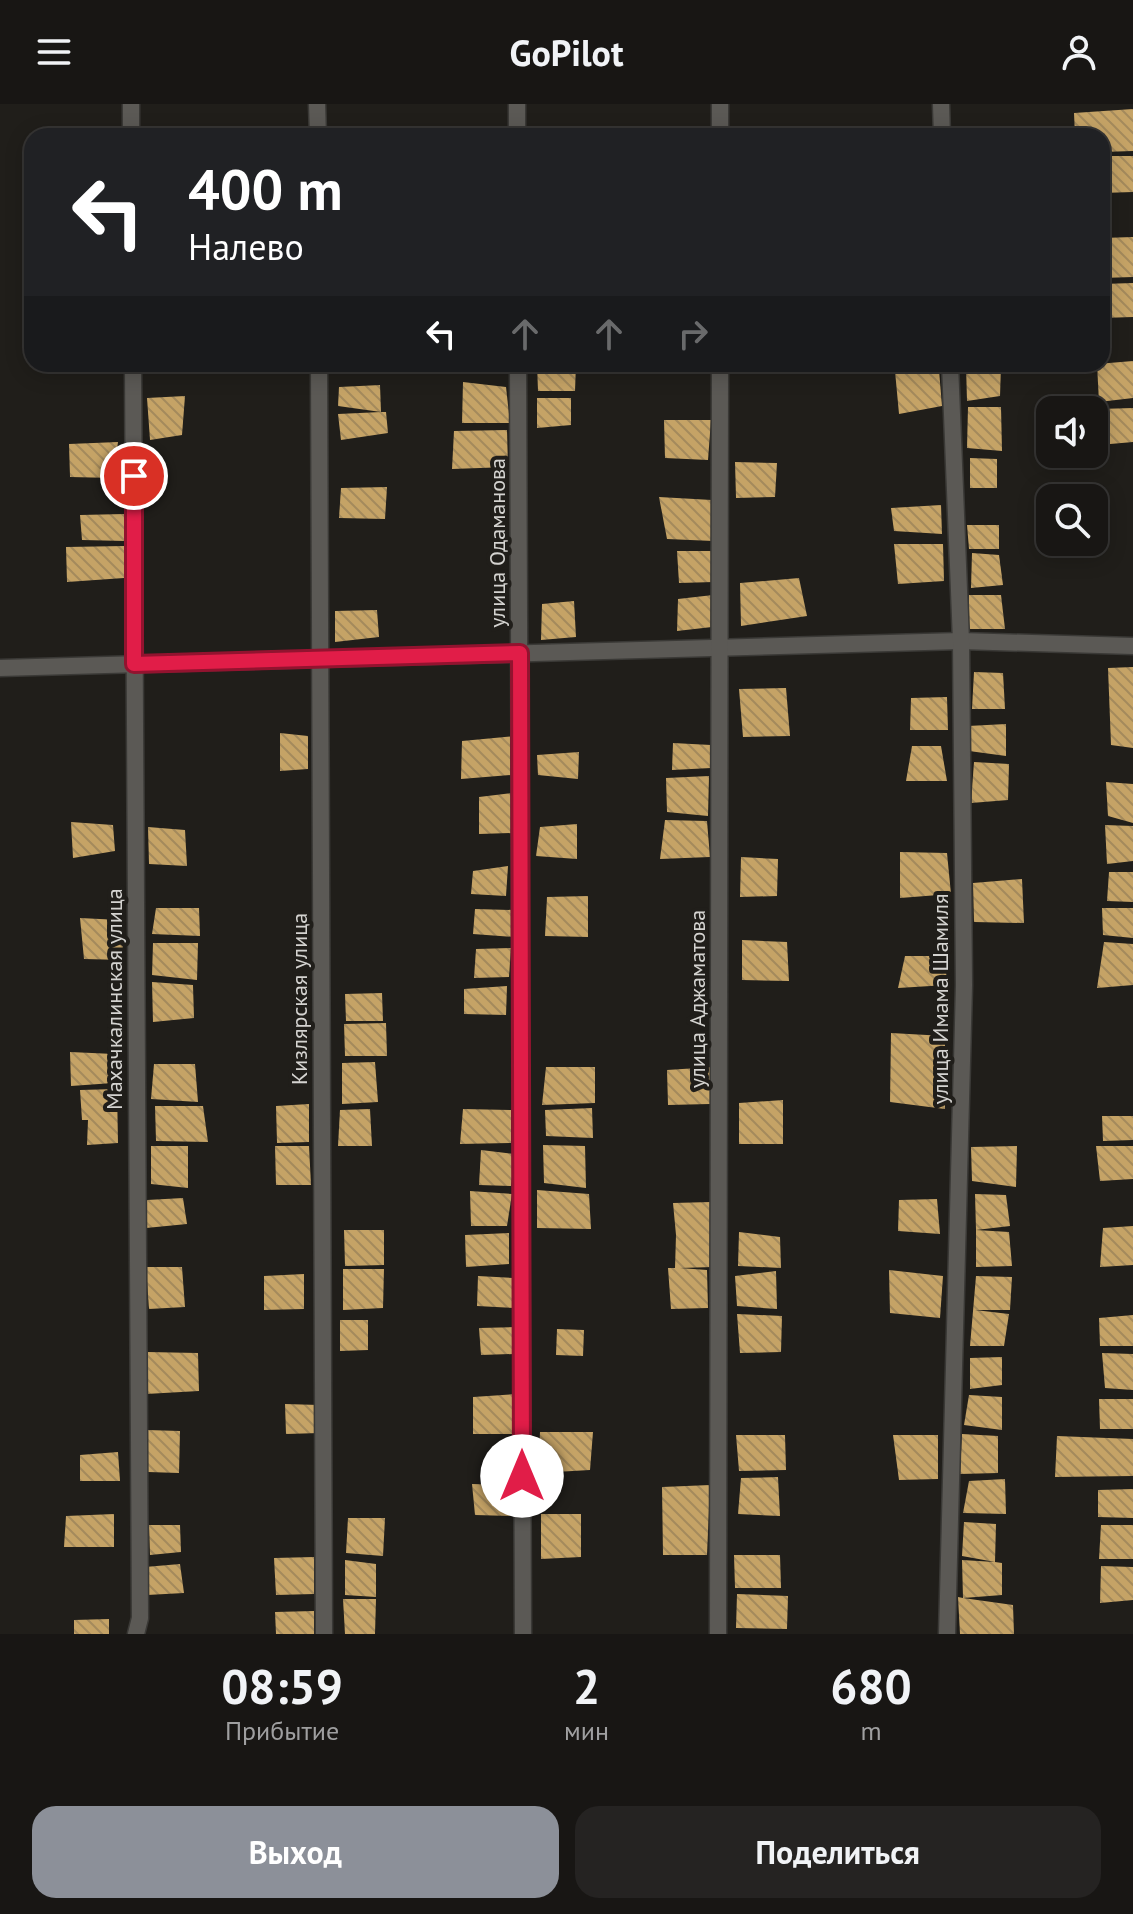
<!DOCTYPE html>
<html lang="ru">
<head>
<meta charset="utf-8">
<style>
  body { margin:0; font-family:"PT Sans",sans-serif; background:#252322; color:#f1f3f6; height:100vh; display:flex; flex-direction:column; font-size:30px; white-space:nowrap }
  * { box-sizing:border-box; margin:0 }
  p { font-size:26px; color:#9f9fa0 }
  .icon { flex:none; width:44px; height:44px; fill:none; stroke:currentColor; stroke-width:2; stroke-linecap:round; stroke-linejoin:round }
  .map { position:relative; height:1530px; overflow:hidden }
  .details { display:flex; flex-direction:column; background:#181614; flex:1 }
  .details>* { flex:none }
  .hud { position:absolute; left:24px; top:24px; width:1086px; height:244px; border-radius:24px; box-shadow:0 4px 20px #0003,0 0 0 2px #363534; background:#202124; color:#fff; overflow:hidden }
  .fabs { position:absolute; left:1036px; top:292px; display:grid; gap:16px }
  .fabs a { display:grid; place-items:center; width:72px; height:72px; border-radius:16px; background:#181614; box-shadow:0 4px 20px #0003,0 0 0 2px #363534; font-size:40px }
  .pin { position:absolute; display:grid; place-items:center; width:68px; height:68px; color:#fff; margin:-34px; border:4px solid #fff; border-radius:50%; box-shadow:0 2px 8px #0007 }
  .me { position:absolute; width:88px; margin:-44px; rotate:0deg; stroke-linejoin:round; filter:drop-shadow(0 0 6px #0008) }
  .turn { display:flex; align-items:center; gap:28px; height:168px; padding:0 32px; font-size:36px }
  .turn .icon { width:104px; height:104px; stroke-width:2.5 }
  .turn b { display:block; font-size:56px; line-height:68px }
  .lanes { display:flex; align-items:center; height:76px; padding:0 32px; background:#0003; justify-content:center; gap:40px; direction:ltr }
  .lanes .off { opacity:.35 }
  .eta { display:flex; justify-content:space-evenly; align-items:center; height:136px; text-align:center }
  .eta b { font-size:48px; font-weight:700; line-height:56px }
  .cta { display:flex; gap:16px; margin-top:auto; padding:16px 32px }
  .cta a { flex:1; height:92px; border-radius:24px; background:#8c9099; color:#fff; font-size:32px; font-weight:700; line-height:92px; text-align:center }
  .cta a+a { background:#252322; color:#f1f3f6 }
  header { display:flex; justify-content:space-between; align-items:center; height:104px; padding:0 32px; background:#181614; font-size:36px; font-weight:700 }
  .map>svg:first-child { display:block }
  .building { fill:url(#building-back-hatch) }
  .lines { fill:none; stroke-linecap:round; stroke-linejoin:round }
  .minor-casing { stroke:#3a3936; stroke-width:19 }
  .minor { stroke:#5b5955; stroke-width:16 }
  .route-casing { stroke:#92132f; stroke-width:20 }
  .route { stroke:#e11d48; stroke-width:14 }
  .labels { text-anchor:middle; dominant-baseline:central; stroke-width:8; stroke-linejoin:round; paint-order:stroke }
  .street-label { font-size:22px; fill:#d4d3d0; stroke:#201e1a }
</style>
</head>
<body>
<header><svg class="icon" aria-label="menu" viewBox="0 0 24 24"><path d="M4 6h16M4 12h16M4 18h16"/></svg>GoPilot<svg class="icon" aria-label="person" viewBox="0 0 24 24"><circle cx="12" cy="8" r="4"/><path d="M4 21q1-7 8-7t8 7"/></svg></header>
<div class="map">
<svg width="1133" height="1530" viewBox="0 0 1133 1530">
  <defs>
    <pattern id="building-back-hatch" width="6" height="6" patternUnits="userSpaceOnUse" patternTransform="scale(2)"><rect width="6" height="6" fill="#c5a366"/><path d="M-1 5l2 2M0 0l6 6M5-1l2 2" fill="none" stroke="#a48a5c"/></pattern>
  </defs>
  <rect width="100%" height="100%" fill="#201e1a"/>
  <!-- building -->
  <g class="building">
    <polygon points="1133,5 1133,47 1102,48 1102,32 1075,32 1074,9"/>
    <polygon points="1102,52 1133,52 1133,88 1102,89"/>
    <polygon points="1133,133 1133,173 1102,174 1102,134"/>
    <polygon points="1133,179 1133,213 1102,214 1102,180"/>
    <polygon points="1133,257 1133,294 1099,298 1097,260"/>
    <polygon points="537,260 576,260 575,287 538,287"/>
    <polygon points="966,261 1001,262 1000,292 967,297"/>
    <polygon points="939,266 942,302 899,310 895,267"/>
    <polygon points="463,278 506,283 510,319 462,319"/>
    <polygon points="380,281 381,308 338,302 339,283"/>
    <polygon points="185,292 182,331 150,336 147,294"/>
    <polygon points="537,294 571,294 571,321 537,324"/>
    <polygon points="968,303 1001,303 1002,347 967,344"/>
    <polygon points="1133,304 1133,338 1099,341 1099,305"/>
    <polygon points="381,308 386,308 388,329 341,336 338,310"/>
    <polygon points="664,316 711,316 708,356 665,354"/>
    <polygon points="507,326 508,363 452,365 454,327"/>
    <polygon points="118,338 113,374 70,373 69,340"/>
    <polygon points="970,354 997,355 997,384 970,384"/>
    <polygon points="735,358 777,359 775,393 736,394"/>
    <polygon points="387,383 385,415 339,414 341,384"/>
    <polygon points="659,393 712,396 713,437 667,435"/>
    <polygon points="941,401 942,430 894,427 891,404"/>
    <polygon points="124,410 125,437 82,436 80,411"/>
    <polygon points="967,421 999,421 999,445 969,445"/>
    <polygon points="894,440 943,440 944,477 898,480"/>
    <polygon points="124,442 124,474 67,478 66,443"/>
    <polygon points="677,447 713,447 714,478 679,479"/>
    <polygon points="972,449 999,451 1003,481 971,484"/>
    <polygon points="799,474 807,512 741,522 740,479"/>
    <polygon points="713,491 712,523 677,527 678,495"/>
    <polygon points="969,491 1001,491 1005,525 968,525"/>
    <polygon points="574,497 576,533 541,536 542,500"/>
    <polygon points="377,506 379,533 335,538 335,507"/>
    <polygon points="1133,563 1133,644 1111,641 1108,564"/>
    <polygon points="974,568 1003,569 1005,605 972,605"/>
    <polygon points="786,584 790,632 743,633 739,585"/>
    <polygon points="947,593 948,626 910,626 911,594"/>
    <polygon points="1006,620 1006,652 969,647 968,622"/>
    <polygon points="280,629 308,632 308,665 280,667"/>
    <polygon points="515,632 511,671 461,675 462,637"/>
    <polygon points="673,639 711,641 711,664 672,666"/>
    <polygon points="912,642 941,642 947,677 906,677"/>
    <polygon points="579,648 578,675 538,671 537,651"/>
    <polygon points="974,658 1009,660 1008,696 971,699"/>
    <polygon points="709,672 708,712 667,708 666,674"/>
    <polygon points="1106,678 1133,680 1133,719 1108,712"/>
    <polygon points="513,689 513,729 479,730 479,693"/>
    <polygon points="665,716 707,717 710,753 660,755"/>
    <polygon points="71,718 113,721 115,747 73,754"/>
    <polygon points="577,720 577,755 536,752 540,723"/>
    <polygon points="1105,721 1133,722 1133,757 1107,760"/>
    <polygon points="148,723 185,726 187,762 149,760"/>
    <polygon points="900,748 947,749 951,790 900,794"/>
    <polygon points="741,753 778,755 777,792 740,793"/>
    <polygon points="508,762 506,792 471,790 473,767"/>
    <polygon points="1109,768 1133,768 1133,798 1107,797"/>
    <polygon points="1022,775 1024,819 974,818 973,779"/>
    <polygon points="588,792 588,833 545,832 547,793"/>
    <polygon points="156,804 199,804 200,832 152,830"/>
    <polygon points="1102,804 1133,804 1133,834 1103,831"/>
    <polygon points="475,805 514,806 515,833 473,830"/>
    <polygon points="80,814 120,816 124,856 84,855"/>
    <polygon points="742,836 787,838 789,877 742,876"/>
    <polygon points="1104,838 1133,840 1133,881 1097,884"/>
    <polygon points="153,839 198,839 197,876 152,871"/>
    <polygon points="511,844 509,873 474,874 476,845"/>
    <polygon points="905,852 945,852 947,881 898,884"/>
    <polygon points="152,878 193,881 194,914 153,918"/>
    <polygon points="507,882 506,911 464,910 464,885"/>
    <polygon points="382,889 383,917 346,917 345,890"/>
    <polygon points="386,919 387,952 345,952 344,920"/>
    <polygon points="891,929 945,932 945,1005 890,998"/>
    <polygon points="70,948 114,950 113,979 71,982"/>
    <polygon points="375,958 378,998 342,1000 342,959"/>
    <polygon points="154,960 195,960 198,998 151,995"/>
    <polygon points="546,963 595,963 595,999 542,1001"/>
    <polygon points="713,963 710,1000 668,1001 667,966"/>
    <polygon points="117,985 118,1039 87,1041 88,1016 82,1016 80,986"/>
    <polygon points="783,996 783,1040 739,1040 739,999"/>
    <polygon points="309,1000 309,1038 277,1039 276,1002"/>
    <polygon points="155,1002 203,1002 208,1038 156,1037"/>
    <polygon points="592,1004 593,1034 546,1032 545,1006"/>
    <polygon points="370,1005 372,1042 338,1042 340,1006"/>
    <polygon points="463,1005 511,1006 511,1039 460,1040"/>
    <polygon points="1102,1012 1133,1012 1133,1036 1103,1037"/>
    <polygon points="543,1041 585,1042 586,1084 544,1079"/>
    <polygon points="151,1042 188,1042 188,1084 151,1080"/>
    <polygon points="275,1042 309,1042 311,1081 276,1081"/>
    <polygon points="1017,1042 1016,1083 972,1077 971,1043"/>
    <polygon points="1096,1042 1133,1042 1133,1075 1100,1077"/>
    <polygon points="481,1046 515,1050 511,1082 479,1081"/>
    <polygon points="537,1086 589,1090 591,1125 537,1124"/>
    <polygon points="470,1087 512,1090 507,1122 471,1122"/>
    <polygon points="975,1090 1006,1091 1010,1122 976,1126"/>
    <polygon points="183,1094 187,1120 146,1124 147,1096"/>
    <polygon points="937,1095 940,1130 898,1127 899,1096"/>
    <polygon points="711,1098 713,1163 680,1164 707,1166 708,1204 671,1205 668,1164 675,1164 676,1131 673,1099"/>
    <polygon points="1133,1122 1133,1161 1100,1163 1103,1124"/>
    <polygon points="344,1126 384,1126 384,1161 345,1162"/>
    <polygon points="976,1126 1009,1128 1012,1162 976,1163"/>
    <polygon points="739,1128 780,1133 781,1164 738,1162"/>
    <polygon points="509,1129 509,1160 466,1163 465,1131"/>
    <polygon points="146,1163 182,1163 185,1203 149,1205"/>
    <polygon points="343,1165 384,1165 383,1204 343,1206"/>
    <polygon points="889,1166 943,1172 940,1214 890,1209"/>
    <polygon points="776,1167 777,1205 737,1202 735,1172"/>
    <polygon points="304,1170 304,1205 264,1206 264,1172"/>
    <polygon points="478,1172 513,1174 515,1204 477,1202"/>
    <polygon points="976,1172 1012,1173 1010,1206 975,1206 1009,1210 1004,1242 970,1242"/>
    <polygon points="737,1210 782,1212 781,1248 740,1249"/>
    <polygon points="1133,1211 1133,1242 1100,1242 1099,1214"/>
    <polygon points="340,1216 368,1216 368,1246 340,1247"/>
    <polygon points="515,1223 514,1250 481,1251 479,1224"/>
    <polygon points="557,1225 584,1226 583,1252 556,1251"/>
    <polygon points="147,1248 198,1249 199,1287 146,1290"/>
    <polygon points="1102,1249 1133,1250 1133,1286 1105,1284"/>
    <polygon points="1002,1253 1002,1281 970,1285 970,1254"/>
    <polygon points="516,1290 516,1330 473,1330 473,1293"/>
    <polygon points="969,1291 1002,1293 1002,1326 964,1321"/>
    <polygon points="1099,1295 1133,1295 1133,1325 1100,1325"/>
    <polygon points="285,1300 319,1301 320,1329 286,1330"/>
    <polygon points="147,1326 180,1327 179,1369 148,1368"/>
    <polygon points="540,1328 593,1328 590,1366 538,1369"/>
    <polygon points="962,1330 998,1332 998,1369 960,1370"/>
    <polygon points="736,1331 785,1331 786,1366 739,1367"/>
    <polygon points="893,1331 938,1331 938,1375 899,1376"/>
    <polygon points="1057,1332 1133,1335 1133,1372 1055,1373"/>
    <polygon points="118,1348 120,1377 80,1377 80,1351"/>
    <polygon points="778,1373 780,1412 738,1410 741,1374"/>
    <polygon points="1005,1375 1006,1410 963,1409 969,1377"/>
    <polygon points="472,1380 513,1381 514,1412 475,1411"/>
    <polygon points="710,1381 707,1451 663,1451 662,1383"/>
    <polygon points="1133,1385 1133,1414 1098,1413 1098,1386"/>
    <polygon points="114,1410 114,1443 64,1443 66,1412"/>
    <polygon points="541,1410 581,1410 581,1453 541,1455"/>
    <polygon points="348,1414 385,1414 383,1452 346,1449"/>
    <polygon points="964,1418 996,1420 995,1458 1002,1459 1002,1491 963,1494 1013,1501 1014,1530 960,1530 958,1493 963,1494 962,1456 995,1458 962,1452"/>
    <polygon points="149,1421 180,1421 181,1448 150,1451"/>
    <polygon points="1101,1421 1133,1421 1133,1455 1099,1455"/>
    <polygon points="734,1451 780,1451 781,1484 735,1484"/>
    <polygon points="314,1453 314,1490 276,1491 274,1454"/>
    <polygon points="345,1456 376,1460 376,1493 345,1491"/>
    <polygon points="180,1460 184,1489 147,1491 145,1463"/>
    <polygon points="1101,1462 1133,1463 1133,1496 1100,1499"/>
    <polygon points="737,1490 788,1492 787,1525 736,1524"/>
    <polygon points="343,1495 376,1495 375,1530 345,1530"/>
    <polygon points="314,1507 314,1530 276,1530 275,1508"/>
    <polygon points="109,1515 109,1530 74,1530 74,1516"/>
  </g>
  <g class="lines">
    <defs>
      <g id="minor">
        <polyline points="131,0 131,32"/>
        <polyline points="317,0 318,32"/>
        <polyline points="517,0 517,32"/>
        <polyline points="720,0 720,32"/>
        <polyline points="941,0 942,32"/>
        <polyline points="133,260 140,1514 136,1530"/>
        <polyline points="319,260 324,1530"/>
        <polyline points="518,260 523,1530"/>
        <polyline points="0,564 961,537 1133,542"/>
        <polyline points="718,1530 720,260"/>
        <polyline points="947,1530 964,881 961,537 950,260"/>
      </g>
    </defs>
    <!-- minor casing -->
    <use href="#minor" class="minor-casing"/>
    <!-- minor -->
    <use href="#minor" class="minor"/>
  </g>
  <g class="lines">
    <defs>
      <polyline id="route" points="134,372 134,560 520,549 522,1372"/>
    </defs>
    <!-- route casing -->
    <use href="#route" class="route-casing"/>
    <!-- route -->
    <use href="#route" class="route"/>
  </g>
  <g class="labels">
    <!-- street labels -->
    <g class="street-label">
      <text transform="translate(497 439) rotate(-90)">улица Одаманова</text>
      <text transform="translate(114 895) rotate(-90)">Махачкалинская улица</text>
      <text transform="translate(299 895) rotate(-90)">Кизлярская улица</text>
      <text transform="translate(697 895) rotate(-90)">улица Аджаматова</text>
      <text transform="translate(940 895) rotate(-90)">улица Имама Шамиля</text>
    </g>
  </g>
</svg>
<div class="fabs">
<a><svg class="icon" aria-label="sound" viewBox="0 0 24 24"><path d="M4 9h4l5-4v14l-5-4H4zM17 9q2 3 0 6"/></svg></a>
<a><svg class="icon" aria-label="search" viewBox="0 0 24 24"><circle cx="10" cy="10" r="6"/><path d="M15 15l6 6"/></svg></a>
</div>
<div class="pin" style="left:134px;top:372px;background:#d93025"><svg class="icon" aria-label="arrive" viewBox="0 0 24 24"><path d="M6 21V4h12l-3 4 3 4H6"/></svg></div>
<svg class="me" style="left:522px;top:1372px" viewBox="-20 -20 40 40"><circle r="19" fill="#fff"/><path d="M0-13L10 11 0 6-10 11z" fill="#e11d48"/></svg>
<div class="hud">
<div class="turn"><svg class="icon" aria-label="left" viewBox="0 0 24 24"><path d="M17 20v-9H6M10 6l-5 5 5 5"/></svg><div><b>400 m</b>Налево</div></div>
<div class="lanes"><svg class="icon" aria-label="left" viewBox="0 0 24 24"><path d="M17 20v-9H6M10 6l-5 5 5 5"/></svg><svg class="icon off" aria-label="ahead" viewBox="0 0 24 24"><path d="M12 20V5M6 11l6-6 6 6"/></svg><svg class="icon off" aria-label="ahead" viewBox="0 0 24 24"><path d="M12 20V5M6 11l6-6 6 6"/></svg><svg class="icon off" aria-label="right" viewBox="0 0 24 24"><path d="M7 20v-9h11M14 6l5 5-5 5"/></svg></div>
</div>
</div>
<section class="details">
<div class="eta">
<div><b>08:59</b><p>Прибытие</p></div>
<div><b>2</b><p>мин</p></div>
<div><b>680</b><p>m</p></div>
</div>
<div class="cta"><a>Выход</a><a>Поделиться</a></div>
</section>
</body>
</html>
